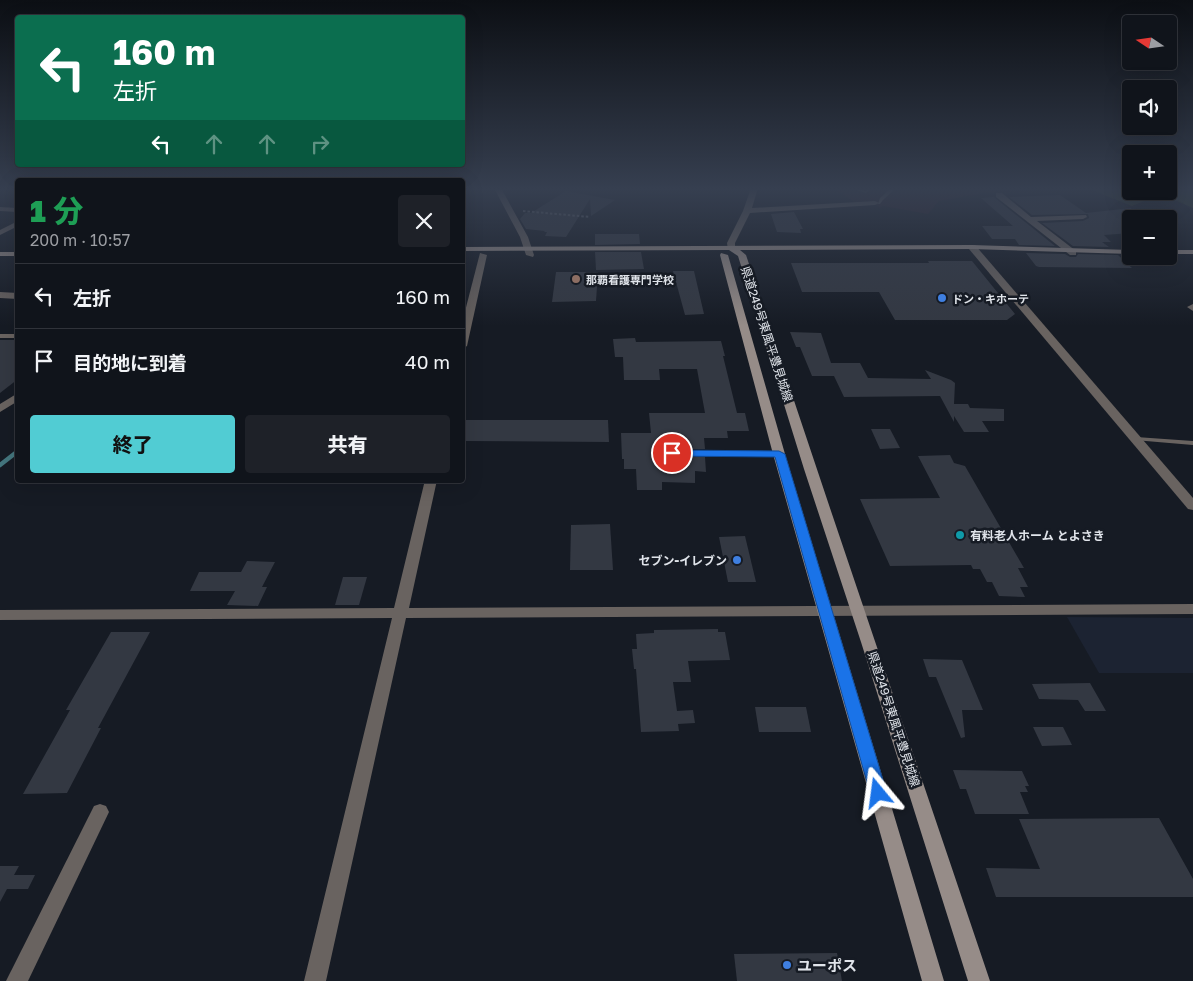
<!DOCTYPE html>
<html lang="ja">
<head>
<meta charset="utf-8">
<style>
  body { margin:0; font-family:"Golos Text","Noto Sans JP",sans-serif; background:#1e2128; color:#f1f3f6; height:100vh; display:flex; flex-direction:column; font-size:19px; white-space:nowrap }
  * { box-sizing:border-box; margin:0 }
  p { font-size:16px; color:#9c9ea3 }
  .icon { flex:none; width:28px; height:28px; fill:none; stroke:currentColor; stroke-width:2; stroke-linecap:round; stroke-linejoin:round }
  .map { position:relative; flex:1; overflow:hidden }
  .details { position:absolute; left:15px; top:178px; width:450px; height:305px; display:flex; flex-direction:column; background:#10141b; border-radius:5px; box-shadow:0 5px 20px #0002,0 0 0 1px #30333a }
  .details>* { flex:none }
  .guide { position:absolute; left:15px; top:15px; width:450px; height:152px; border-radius:5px; box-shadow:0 5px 20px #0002,0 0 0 1px #30333a; background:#0b6e4f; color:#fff; overflow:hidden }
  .needle { width:32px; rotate:283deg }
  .tools { position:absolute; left:1122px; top:15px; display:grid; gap:10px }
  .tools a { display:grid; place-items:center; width:55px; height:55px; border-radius:5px; background:#10141b; box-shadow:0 5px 20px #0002,0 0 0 1px #30333a; font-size:25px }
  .pin { position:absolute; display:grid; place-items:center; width:42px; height:42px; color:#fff; margin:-21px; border:2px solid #fff; border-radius:50%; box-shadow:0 1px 5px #0007 }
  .me { position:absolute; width:55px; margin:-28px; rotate:344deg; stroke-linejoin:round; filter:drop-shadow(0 0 4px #0008) }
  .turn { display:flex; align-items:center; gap:18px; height:105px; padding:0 15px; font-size:22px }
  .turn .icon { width:65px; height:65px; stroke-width:2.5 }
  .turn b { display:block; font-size:35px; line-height:42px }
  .lanes { display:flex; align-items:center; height:48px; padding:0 15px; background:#0003; justify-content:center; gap:25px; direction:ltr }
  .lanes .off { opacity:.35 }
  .round { display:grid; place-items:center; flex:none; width:52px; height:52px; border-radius:5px; background:#1e2128 }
  .headline { display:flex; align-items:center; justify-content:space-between; height:85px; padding:0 15px }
  h1 { font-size:30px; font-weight:800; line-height:38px; color:#1e9e55 }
  .primary-button { display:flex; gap:10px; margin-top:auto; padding:10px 15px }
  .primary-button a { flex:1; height:58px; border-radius:5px; background:#51ccd3; color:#111; font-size:20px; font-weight:800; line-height:58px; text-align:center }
  .primary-button a+a { background:#1e2128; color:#f1f3f6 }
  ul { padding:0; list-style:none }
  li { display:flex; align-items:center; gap:15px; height:65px; padding:0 15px; border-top:1px solid #30333a }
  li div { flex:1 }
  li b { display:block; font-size:19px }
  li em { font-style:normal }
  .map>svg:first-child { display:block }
  .built { fill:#1c2332 }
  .education { fill:#291d29 }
  .green { fill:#313f27 }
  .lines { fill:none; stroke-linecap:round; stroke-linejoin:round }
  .stream { stroke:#44767e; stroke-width:4.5 }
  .building { fill:#333842 }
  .path { stroke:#656a72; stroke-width:2; stroke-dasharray:2.5 2; stroke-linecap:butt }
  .service { fill:#696360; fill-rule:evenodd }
  .minor { fill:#696360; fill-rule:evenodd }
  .tertiary { fill:#696360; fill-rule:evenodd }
  .secondary { fill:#968c88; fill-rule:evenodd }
  .route { fill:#1a73e8; stroke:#114b97 }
  .education-dot { fill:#8d6e63; stroke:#161b24; stroke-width:2 }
  .shop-dot { fill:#3f7fe0; stroke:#161b24; stroke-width:2 }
  .culture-dot { fill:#0f9aa8; stroke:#161b24; stroke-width:2 }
  .labels { text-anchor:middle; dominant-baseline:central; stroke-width:5; stroke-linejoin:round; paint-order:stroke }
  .far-poi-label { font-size:11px; font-weight:bold; fill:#e0e4ea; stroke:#161b24; text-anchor:start }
  .street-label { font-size:12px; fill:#e0e4ea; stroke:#161b24 }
  .poi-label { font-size:12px; font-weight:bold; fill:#e0e4ea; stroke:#161b24; text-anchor:start }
  .near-poi-label { font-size:15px; font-weight:bold; fill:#e0e4ea; stroke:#161b24; text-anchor:start }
</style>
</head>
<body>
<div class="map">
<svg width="1193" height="981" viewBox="0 0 1193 981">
  <rect width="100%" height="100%" fill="#161b24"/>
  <!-- built -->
  <polygon class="built" points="1067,617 1193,618 1193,673 1099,673"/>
  <!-- education -->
  <polygon class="education" points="834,188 1082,188 990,192 939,201 928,214 883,206 880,208 871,201 854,202"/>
  <!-- green -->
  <polygon class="green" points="1087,188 1131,188 1131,191 1169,191 1169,188 1193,188 1193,208 1161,194 1132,206"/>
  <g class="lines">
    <!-- stream -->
    <polyline class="stream" points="0,465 18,451"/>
  </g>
  <!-- building -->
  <g class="building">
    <polygon points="566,191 615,200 591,216 590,199 566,237 545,236 547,232 544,232 545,231 526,229 520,219 525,213 531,213"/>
    <polygon points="1060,195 1086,213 1131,208 1131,233 1104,235 1111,242 1102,242 1109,247 1073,246 1042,223 1083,221 1089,218 1088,214 1032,215 1009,197"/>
    <polygon points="994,197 995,198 1055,246 1019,245 1015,239 992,239 982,226 1013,226 981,198"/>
    <polygon points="794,212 803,229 800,229 801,233 777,232 771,214"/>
    <polygon points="595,234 639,234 640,244 595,245"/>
    <polygon points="595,252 641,252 644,269 596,270"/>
    <polygon points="1026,253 1065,254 1070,257 1076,257 1078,254 1118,255 1132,268 1039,267 1036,266"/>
    <polygon points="928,261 972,261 1015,314 1007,320 895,320 879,292 802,292 791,263 929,263"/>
    <polygon points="673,271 694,271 704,314 685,315"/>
    <polygon points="556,272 598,272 596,301 552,302"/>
    <polygon points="790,332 821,333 831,363 860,363 868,378 931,379 925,370 951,380 955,383 954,404 968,404 970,408 1004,409 1004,421 982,421 989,432 964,432 954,416 954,422 940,396 844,397 834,376 812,376 800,347 796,347"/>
    <polygon points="635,338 636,342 721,341 725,356 723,356 737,413 745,413 749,431 727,431 728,438 704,438 705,449 672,449 668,451 670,456 705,457 706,472 695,471 695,483 662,482 662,490 637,490 636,469 624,469 624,459 622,459 621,433 651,433 649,413 705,413 697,369 659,369 660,380 624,380 623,357 615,357 613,339"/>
    <polygon points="0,340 18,340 18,379 0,393"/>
    <polygon points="462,420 608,420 609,442 462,441"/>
    <polygon points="871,429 890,429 900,448 880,449"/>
    <polygon points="950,455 954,463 965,466 1024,568 1018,568 1028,587 1020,587 1025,597 999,596 992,582 987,582 980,569 973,569 971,565 890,566 860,499 940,498 918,456"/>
    <polygon points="610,524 613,570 570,570 571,525"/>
    <polygon points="745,536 756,582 728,582 719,537"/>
    <polygon points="247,561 275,562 262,587 267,587 258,606 227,605 235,591 190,591 199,572 241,572"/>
    <polygon points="343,577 367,577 359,605 335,605"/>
    <polygon points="718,629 718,632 725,632 730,660 688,661 691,682 673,682 677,711 693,710 695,723 678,724 679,731 641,732 636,669 634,669 632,649 637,649 636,634 654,633 654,630"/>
    <polygon points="111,632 150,632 98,728 101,728 67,793 23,794 70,710 66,710"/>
    <polygon points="923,659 962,660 983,710 962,710 965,737 961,738 936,677 929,677"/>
    <polygon points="1090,683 1106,711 1085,711 1078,700 1039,699 1032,684"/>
    <polygon points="755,707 806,707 811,732 759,732"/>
    <polygon points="1033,727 1063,727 1072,745 1042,746"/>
    <polygon points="953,770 1022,771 1029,786 1025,786 1028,792 1020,792 1029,814 975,814 966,789 960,789"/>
    <polygon points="1159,818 1193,879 1193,897 996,897 986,868 1040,869 1019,819"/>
    <polygon points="0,866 19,866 14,875 35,875 28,889 7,889 0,902"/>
    <polygon points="837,953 842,981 737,981 734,954"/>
  </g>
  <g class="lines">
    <!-- path -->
    <polyline class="path" points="523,211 590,217"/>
    <!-- service -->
    <g class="service">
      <polygon points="851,188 858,188 865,191 868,188 873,188 866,193"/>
      <polygon points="891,188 896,188 883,200 880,204 878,204 880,198"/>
      <rect x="0" y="334" width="18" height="4"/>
      <polygon points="1136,437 1193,441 1193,445 1134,440 1133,439"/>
      <polygon points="672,451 779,452 782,454 779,456 670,454 669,453"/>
    </g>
    <!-- minor -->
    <g class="minor">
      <polygon points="996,193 1002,193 1031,217 1086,215 1087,217 1083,219 1037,221 1076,251 1076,255 1070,255 996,197"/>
      <polygon points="0,207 18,208 18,212 0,211"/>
      <polygon points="18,221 18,226 0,235 0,230"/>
      <polygon points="969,245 975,245 1193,498 1193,510 1188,509 969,249"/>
      <polygon points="480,253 487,255 467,346 462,349 462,323"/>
      <polygon points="0,292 18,293 18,299 0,298"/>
      <polygon points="1193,304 1193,311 1187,307"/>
      <polygon points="425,480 437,480 409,608 1193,604 1193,614 406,618 326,981 304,981 392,618 0,620 0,610 394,608"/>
      <polygon points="100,804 106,806 109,812 28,981 6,981 94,806"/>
    </g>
    <!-- tertiary -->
    <g class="tertiary">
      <polygon points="494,188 501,188 528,237 534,255 533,257 526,255 520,237"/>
      <polygon points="751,188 758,188 752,208 875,201 879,203 875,205 750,213 735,243 735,248 728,250 727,243 743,211"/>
      <polygon points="18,393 18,401 0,412 0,404"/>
    </g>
    <!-- secondary -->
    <g class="secondary">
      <path d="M 972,245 L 1131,250 L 1131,254 L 972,249 L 740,250 L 746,255 L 750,267 C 828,506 910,743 990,981 L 968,981 L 861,642 L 804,469 L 738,256 L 729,250 L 462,251 L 462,247 Z"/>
      <rect x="1169" y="250" width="24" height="4"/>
      <rect x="0" y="252" width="18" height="4"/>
      <polygon points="721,253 728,255 785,454 944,981 922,981 773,454 720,255"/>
    </g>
  </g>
  <!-- sky -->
  <linearGradient id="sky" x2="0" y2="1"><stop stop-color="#0c0f14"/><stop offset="0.58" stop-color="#363f50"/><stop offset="1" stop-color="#363f50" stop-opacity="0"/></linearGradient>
  <rect width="1193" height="326" fill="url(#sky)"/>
  <!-- route -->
  <polygon class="route" points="672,450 779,451 785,454 887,793 884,798 878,800 873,798 870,793 775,457 668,456 666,453 668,451"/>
  <!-- markers -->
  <circle class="education-dot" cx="576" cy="279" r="5"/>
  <g class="shop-dot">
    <circle cx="942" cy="298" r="5"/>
    <circle cx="737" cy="560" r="5"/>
    <circle cx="787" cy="965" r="5"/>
  </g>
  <circle class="culture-dot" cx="960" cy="535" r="5"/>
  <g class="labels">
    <!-- far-poi labels -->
    <g class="far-poi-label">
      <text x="586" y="279">那覇看護専門学校</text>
      <text x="952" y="298">ドン・キホーテ</text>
    </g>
    <!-- street labels -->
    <g class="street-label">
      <text transform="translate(767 334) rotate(72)">県道249号東風平豊見城線</text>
      <text transform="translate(894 719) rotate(72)">県道249号東風平豊見城線</text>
    </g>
    <!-- poi labels -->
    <g class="poi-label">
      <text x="970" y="535">有料老人ホーム とよさき</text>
      <text x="727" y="560" text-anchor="end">セブン-イレブン</text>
    </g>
    <!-- near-poi labels -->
    <g class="near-poi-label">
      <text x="797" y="965">ユーポス</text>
    </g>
  </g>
</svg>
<div class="tools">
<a><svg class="needle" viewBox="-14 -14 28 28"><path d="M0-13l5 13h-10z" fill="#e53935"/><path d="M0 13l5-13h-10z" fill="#9c9ea3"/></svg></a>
<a><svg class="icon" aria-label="sound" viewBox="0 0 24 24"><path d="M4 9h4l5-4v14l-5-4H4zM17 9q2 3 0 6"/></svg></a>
<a>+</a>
<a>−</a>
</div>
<div class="pin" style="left:672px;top:453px;background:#d93025"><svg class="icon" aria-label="arrive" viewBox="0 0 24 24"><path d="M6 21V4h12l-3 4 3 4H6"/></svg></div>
<svg class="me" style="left:878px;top:793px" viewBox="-20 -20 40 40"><path d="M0-17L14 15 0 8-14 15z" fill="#1a73e8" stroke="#fff" stroke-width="4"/></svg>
<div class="guide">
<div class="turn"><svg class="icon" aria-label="left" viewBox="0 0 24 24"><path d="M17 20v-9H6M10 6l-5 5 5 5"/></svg><div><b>160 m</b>左折</div></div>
<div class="lanes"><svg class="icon" aria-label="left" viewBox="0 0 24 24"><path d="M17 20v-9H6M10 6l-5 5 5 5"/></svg><svg class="icon off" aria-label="ahead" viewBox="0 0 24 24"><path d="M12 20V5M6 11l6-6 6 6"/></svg><svg class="icon off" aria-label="ahead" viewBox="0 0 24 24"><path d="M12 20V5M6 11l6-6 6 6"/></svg><svg class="icon off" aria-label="right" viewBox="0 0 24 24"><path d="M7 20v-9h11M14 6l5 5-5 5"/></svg></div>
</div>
<section class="details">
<div class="headline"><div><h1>1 分</h1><p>200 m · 10:57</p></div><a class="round"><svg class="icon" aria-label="close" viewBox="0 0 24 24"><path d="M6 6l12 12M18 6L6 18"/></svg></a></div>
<ul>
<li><svg class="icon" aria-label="left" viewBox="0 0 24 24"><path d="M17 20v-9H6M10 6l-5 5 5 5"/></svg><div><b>左折</b></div><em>160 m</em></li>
<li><svg class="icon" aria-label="arrive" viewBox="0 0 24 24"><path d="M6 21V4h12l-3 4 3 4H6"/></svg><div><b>目的地に到着</b></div><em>40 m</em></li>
</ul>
<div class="primary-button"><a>終了</a><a>共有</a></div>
</section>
</div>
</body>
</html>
